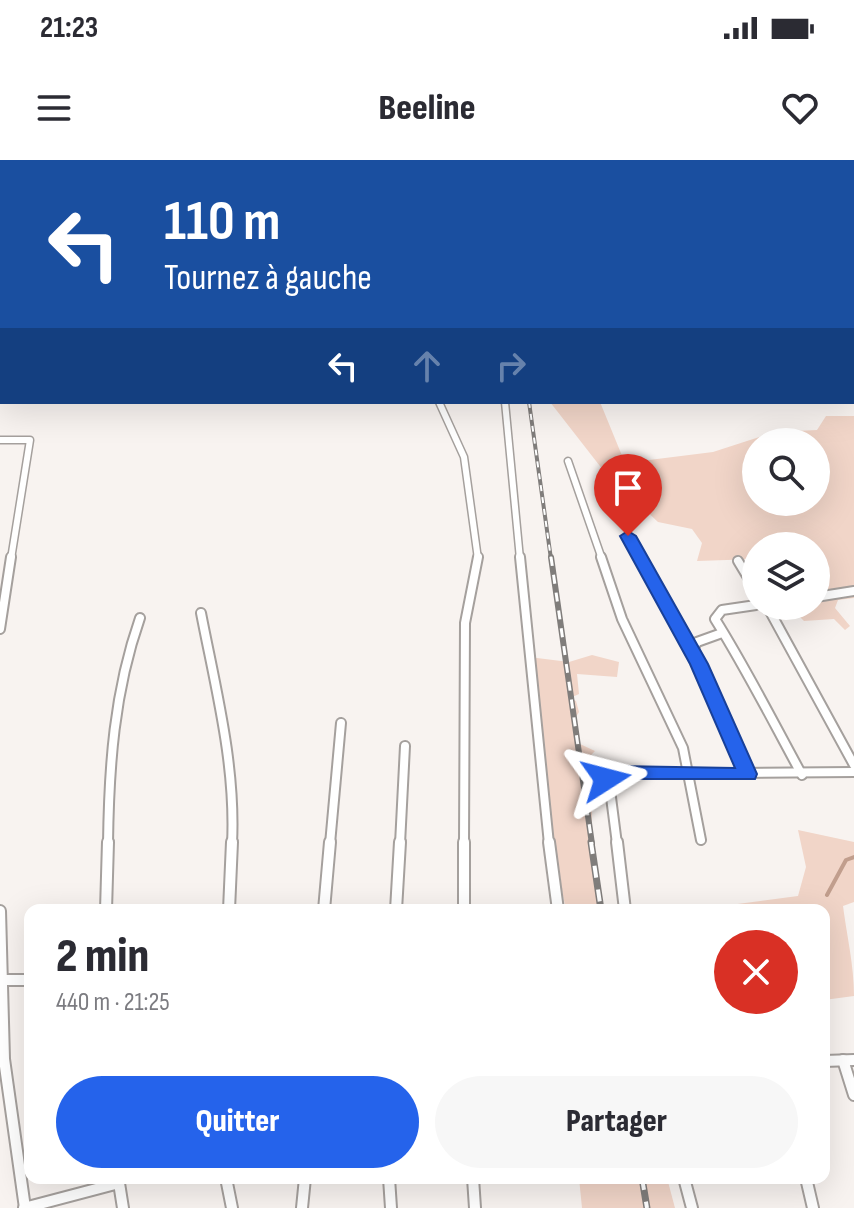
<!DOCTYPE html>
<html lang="fr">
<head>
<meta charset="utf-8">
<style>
  body { margin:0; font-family:"Sofia Sans Condensed",sans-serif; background:#f7f7f7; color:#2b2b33; height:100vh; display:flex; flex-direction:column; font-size:30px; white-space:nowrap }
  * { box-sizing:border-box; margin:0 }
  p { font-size:26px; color:#7c7c81 }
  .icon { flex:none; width:44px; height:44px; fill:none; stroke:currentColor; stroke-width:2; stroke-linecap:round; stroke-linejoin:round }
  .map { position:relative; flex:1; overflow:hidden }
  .drawer { position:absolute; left:24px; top:744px; width:806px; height:280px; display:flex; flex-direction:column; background:#fff; border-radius:16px; box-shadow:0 8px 32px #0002 }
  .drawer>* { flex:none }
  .banner { position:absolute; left:0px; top:0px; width:854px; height:244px; box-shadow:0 8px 32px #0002; background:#1a4fa0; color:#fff; overflow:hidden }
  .controls { position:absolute; left:742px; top:268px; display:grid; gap:16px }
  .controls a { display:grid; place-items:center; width:88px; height:88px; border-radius:50%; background:#fff; box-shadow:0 8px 32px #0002; font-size:40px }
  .pin { position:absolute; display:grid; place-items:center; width:68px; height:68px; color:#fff; margin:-82px -34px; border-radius:50% 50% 50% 0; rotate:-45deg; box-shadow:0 0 8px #0007 }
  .pin .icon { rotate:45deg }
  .me { position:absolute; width:88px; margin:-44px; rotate:81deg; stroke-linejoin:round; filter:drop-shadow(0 0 6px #0008) }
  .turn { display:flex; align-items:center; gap:28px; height:168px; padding:0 32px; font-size:36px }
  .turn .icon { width:104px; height:104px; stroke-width:2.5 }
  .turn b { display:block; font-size:56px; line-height:68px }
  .lanes { display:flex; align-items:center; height:76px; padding:0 32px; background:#0003; justify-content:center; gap:40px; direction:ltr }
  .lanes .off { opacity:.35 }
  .round { display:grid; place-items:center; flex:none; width:84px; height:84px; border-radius:42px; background:#f7f7f7 }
  .summary { display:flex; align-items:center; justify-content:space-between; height:136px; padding:0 32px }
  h1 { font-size:48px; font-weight:800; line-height:60px }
  .action { display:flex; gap:16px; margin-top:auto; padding:16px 32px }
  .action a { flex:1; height:92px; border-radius:48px; background:#2563eb; color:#fff; font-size:32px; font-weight:800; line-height:92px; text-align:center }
  .action a+a { background:#f7f7f7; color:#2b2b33 }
  .status { display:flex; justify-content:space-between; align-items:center; height:56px; padding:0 40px; background:#fff; direction:ltr }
  .status svg { height:22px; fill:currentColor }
  header { display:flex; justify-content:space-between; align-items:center; height:104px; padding:0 32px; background:#fff; font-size:36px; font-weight:800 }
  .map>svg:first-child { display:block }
  .green { fill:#f1d5c8; fill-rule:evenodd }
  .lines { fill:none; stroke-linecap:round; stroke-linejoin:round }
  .stream { stroke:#c19e8d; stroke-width:4 }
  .minor-far2-casing { stroke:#a5a09d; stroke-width:9 }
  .minor-far1-casing { stroke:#a5a09d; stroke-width:12 }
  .minor-casing { stroke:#a5a09d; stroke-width:14 }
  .minor-far2 { stroke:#fff; stroke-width:6 }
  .minor-far1 { stroke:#fff; stroke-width:8 }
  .minor { stroke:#fff; stroke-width:10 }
  .rail-far2-casing { stroke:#807d7b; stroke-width:4 }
  .rail-far1-casing { stroke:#807d7b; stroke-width:6 }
  .rail-casing { stroke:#807d7b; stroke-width:7 }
  .rail-far2 { stroke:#fff; stroke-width:2; stroke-dasharray:6; stroke-linecap:butt }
  .rail-far1 { stroke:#fff; stroke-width:3; stroke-dasharray:9; stroke-linecap:butt }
  .rail { stroke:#fff; stroke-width:4; stroke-dasharray:12; stroke-linecap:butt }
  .route { fill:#2563eb; stroke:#184099; stroke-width:2 }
</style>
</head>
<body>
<div class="status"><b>21:23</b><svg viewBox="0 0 49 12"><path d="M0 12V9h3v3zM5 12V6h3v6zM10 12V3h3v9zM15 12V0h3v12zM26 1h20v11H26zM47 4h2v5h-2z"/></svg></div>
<header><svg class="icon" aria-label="menu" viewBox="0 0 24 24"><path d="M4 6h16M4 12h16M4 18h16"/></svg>Beeline<svg class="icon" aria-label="heart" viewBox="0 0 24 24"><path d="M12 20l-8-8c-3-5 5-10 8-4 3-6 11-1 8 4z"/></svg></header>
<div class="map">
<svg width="854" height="1048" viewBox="0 0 854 1048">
  <rect width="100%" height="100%" fill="#f8f3f0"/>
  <!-- green -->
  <g class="green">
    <path d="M 550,242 L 600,242 L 625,303 L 713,292 L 775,272 L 817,270 L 826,256 L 854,256 L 854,438 L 838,440 L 835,448 L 850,466 L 845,470 L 834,459 L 804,461 L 789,446 L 816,446 L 816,386 L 756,386 L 756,399 L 697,401 L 702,383 L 692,369 L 658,362 L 603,310 ZM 756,282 L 816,282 L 816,342 L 756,342 Z"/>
    <path d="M 592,495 L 619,502 L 617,517 L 577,514 L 579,534 L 570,538 L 576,541 L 579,552 L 574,560 L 580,584 L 595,591 L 589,597 L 600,611 C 585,649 593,713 605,750 L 566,750 L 548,663 L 529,497 L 569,502 Z"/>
    <path d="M 798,670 L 854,682 L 854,742 L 843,746 C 847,777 854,805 854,836 L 824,840 L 824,750 L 692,750 L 798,736 L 806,707 Z"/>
    <polygon points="579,1018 667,1018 675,1048 582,1048"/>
  </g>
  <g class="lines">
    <!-- stream -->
    <polyline class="stream" points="827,735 846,700 854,697"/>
    <defs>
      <g id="minor-far2">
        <polyline points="439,242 464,297 478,399"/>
        <polyline points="505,242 520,399"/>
        <polyline points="0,280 30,280 11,399"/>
        <polyline points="568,301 602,399"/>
        <polyline points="628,376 641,399"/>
      </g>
      <g id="minor-far1">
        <polyline points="520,397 549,684"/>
        <polyline points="601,397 622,459 683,588 701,680"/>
        <polyline points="640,397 692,491"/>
        <polyline points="738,401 756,431"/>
        <polyline points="816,437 854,431"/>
        <path d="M 756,445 L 722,450 L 715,459 C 747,510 773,562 802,615"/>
        <polyline points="767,446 854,605"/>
        <path d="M 201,453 C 216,530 236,606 232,684"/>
        <polyline points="0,469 11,397"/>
        <polyline points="722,473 697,482 692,491 748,614"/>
        <path d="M 108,684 C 109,606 114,532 140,458"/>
        <polyline points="330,684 341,563"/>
        <polyline points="400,684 405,586"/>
        <polyline points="464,684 465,463 478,397"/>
        <polyline points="617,684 608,614 854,612"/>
      </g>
      <g id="minor">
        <polyline points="549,682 558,750"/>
        <polyline points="617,682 625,750"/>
        <polyline points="106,750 108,682"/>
        <polyline points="229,750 232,682"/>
        <polyline points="324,750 330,682"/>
        <polyline points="396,750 400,682"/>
        <polyline points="464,750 464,682"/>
        <polyline points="0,751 4,899 25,1048"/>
        <polyline points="3,820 30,820"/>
        <polyline points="843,900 854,935"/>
        <polyline points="824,901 854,900"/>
        <polyline points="226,1018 232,1048"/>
        <polyline points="389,1018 391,1048"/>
        <polyline points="473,1018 475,1048"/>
        <polyline points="684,1018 692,1048"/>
        <polyline points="806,1018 813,1048"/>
        <polyline points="119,1023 123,1048"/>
        <polyline points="24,1048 119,1023 119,1018"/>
        <polyline points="302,1048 305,1018"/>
      </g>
    </defs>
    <!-- minor-far2 casing -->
    <use href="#minor-far2" class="minor-far2-casing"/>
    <!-- minor-far1 casing -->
    <use href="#minor-far1" class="minor-far1-casing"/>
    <!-- minor casing -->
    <use href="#minor" class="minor-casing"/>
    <!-- minor-far2 -->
    <use href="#minor-far2" class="minor-far2"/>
    <!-- minor-far1 -->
    <use href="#minor-far1" class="minor-far1"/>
    <!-- minor -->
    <use href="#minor" class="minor"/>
    <defs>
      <polyline id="rail-far2" points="529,242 551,399"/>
      <polyline id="rail-far1" points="551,397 592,684"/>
      <g id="rail">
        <polyline points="591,682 601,750"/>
        <polyline points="642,1018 647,1048"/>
      </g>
    </defs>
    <!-- rail-far2 casing -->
    <use href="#rail-far2" class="rail-far2-casing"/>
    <!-- rail-far1 casing -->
    <use href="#rail-far1" class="rail-far1-casing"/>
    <!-- rail casing -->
    <use href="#rail" class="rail-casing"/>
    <!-- rail-far2 -->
    <use href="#rail-far2" class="rail-far2"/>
    <!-- rail-far1 -->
    <use href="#rail-far1" class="rail-far1"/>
    <!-- rail -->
    <use href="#rail" class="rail"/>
  </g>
  <!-- route -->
  <polygon class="route" points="628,371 636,376 708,504 757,614 755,619 616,619 606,626 596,619 601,610 616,606 735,608 690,504 620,376"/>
</svg>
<div class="controls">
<a><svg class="icon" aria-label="search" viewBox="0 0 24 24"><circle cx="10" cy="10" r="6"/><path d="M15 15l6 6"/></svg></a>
<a><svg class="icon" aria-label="layers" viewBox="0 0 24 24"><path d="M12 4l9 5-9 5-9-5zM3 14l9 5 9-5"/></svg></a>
</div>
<div class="pin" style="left:628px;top:376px;background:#d93025"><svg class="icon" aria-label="arrive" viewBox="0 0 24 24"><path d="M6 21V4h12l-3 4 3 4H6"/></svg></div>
<svg class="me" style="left:606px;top:619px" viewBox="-20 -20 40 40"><path d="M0-17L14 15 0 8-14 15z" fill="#2563eb" stroke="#fff" stroke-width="4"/></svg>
<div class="banner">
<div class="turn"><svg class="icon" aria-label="left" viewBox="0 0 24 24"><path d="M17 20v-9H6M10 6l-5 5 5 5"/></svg><div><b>110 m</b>Tournez à gauche</div></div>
<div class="lanes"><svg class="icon" aria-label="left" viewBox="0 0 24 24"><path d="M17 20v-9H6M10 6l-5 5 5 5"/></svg><svg class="icon off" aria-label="ahead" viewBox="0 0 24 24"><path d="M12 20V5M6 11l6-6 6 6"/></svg><svg class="icon off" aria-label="right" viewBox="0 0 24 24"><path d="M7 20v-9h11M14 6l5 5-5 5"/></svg></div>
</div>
<section class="drawer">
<div class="summary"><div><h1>2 min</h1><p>440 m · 21:25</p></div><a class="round" style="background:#d93025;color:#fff"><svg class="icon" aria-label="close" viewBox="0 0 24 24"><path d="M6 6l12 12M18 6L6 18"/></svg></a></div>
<div class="action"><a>Quitter</a><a>Partager</a></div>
</section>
</div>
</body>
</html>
